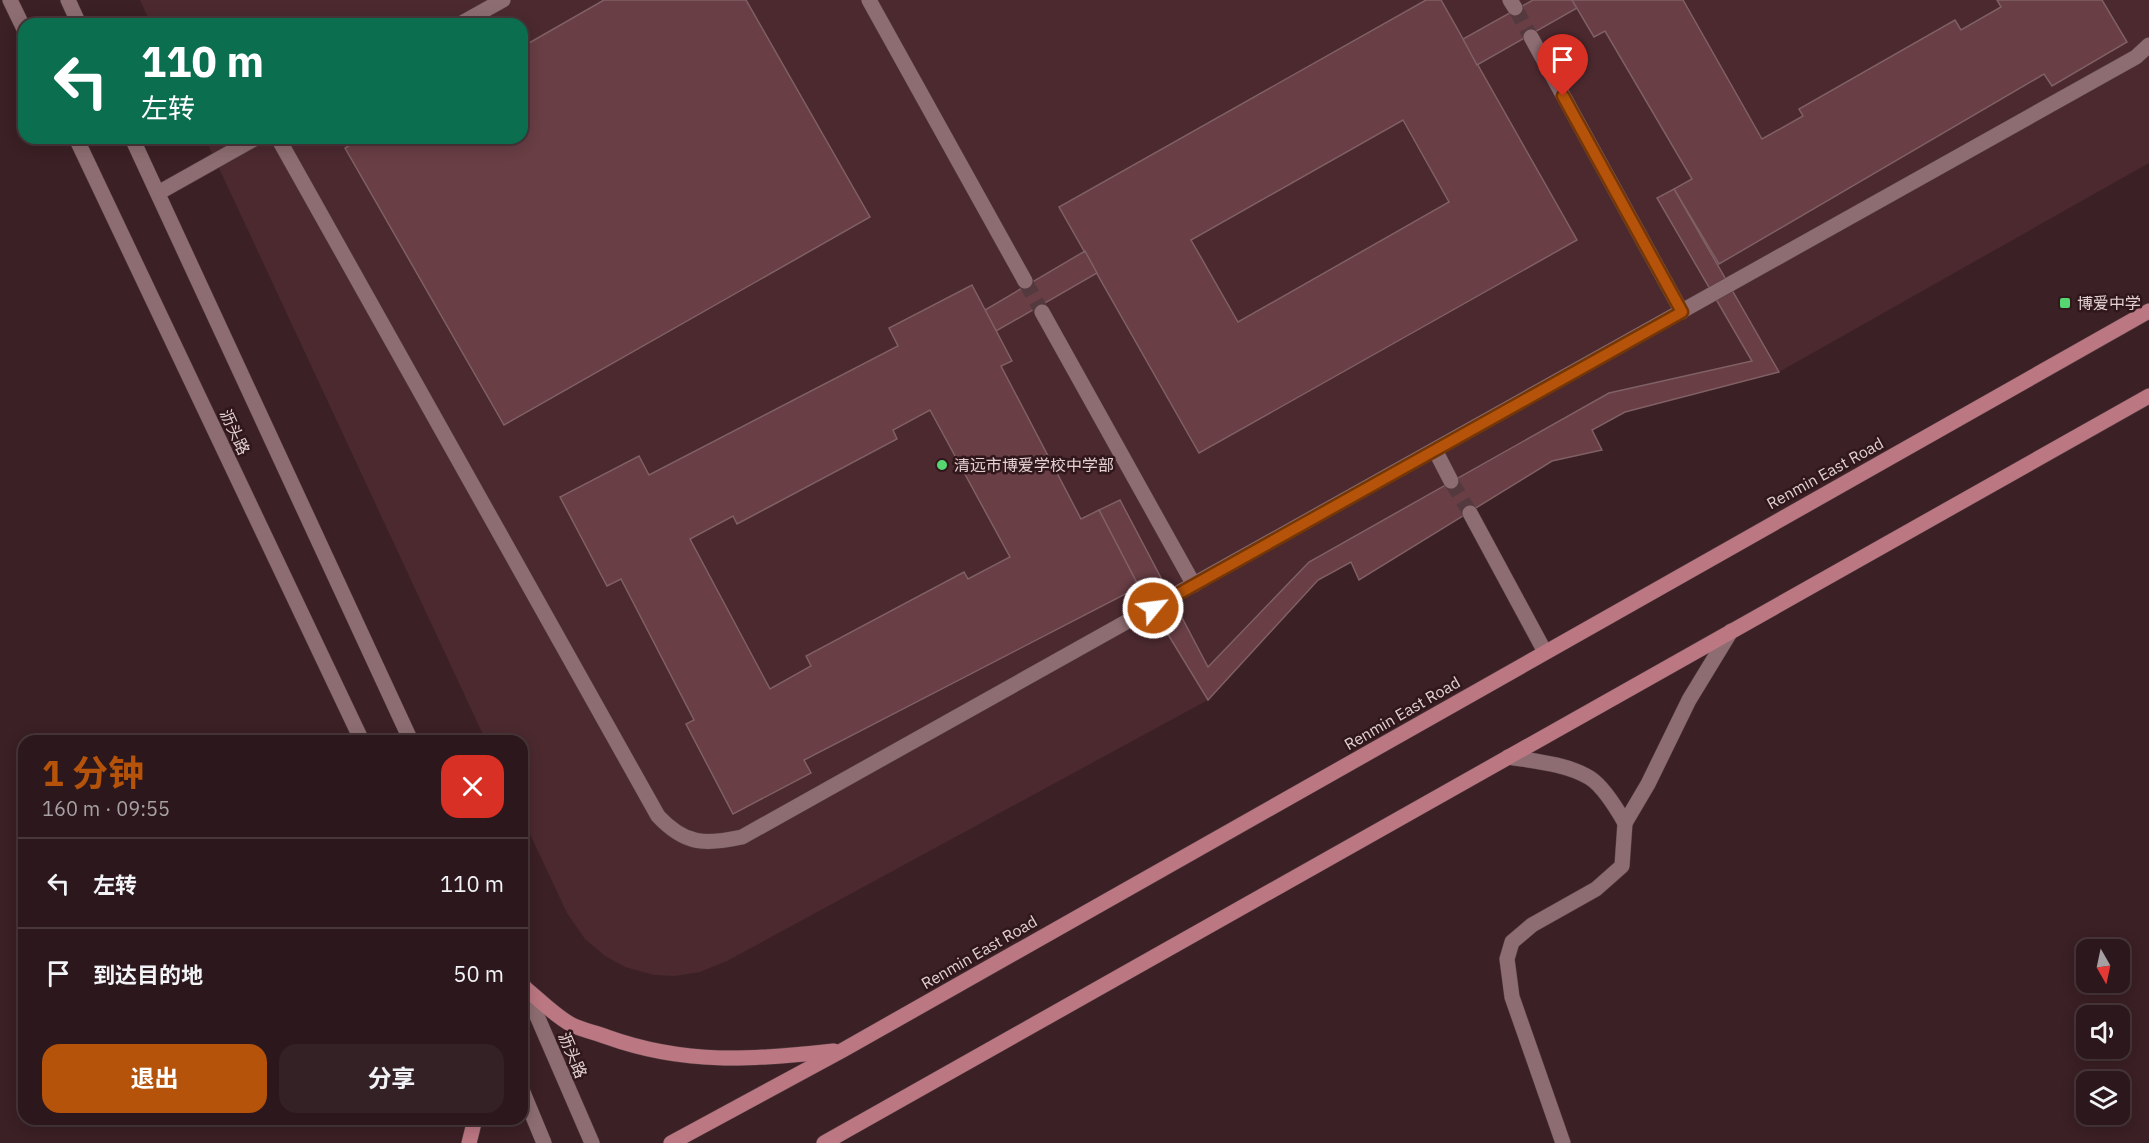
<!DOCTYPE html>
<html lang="zh">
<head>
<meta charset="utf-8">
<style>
  body { margin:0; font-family:"IBM Plex Sans","Noto Sans SC",sans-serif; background:#342125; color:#f1f3f6; height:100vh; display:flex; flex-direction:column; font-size:22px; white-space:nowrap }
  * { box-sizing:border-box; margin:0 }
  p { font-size:20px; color:#a6a0a3 }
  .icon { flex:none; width:33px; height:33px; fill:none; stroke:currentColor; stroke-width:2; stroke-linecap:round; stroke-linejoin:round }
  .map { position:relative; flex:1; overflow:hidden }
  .panel { position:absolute; left:18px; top:735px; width:510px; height:390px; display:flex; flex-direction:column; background:#2c181c; border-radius:18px; box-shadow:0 3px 15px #0003,0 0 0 2px #48373b }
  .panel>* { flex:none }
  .banner { position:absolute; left:18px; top:18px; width:510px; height:126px; border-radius:18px; box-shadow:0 3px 15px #0003,0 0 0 2px #48373b; background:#0b6e4f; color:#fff; overflow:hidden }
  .needle { width:39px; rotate:171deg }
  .tools { position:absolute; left:2076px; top:939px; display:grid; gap:12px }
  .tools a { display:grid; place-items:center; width:54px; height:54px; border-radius:12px; background:#2c181c; box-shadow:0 3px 15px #0003,0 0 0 2px #48373b; font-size:30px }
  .pin { position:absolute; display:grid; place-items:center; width:51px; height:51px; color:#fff; margin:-62px -26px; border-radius:50% 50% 50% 0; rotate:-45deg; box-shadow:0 0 6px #0007 }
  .pin .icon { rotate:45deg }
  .me { position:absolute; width:66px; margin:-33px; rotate:61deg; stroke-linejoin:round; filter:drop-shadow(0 0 4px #0008) }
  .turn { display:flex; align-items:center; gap:21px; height:126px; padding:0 24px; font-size:27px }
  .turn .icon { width:78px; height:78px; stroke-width:2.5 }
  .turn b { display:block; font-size:42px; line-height:51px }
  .round { display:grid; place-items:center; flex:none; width:63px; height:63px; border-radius:18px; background:#342125 }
  .headline { display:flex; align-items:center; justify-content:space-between; height:102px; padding:0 24px }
  h1 { font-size:36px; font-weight:700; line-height:45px; color:#b45309 }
  .cta { display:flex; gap:12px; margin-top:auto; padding:12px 24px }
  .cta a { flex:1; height:69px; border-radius:18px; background:#b45309; color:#fff; font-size:24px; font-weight:700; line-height:69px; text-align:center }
  .cta a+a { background:#342125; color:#f1f3f6 }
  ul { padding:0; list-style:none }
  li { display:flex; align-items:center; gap:18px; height:90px; padding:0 24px; border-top:2px solid #48373b }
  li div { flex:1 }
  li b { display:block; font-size:22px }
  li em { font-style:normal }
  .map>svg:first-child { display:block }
  .built { fill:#4b292f }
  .building { fill:#693e45; stroke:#7f6064; stroke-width:1.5; fill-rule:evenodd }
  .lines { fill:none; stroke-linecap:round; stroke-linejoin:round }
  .minor-tunnel { stroke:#543a3f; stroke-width:15; stroke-dasharray:15 8; stroke-linecap:butt }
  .minor-casing { stroke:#533d41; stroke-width:16 }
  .major-casing { stroke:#533d41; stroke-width:16 }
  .minor { stroke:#8d6d71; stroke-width:15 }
  .major { stroke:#bb7782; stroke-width:15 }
  .route-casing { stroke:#753606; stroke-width:15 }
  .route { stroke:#b45309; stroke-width:10 }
  .poi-dot { fill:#55d671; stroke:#30171b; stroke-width:2 }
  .labels { text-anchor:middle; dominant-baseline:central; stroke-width:5; stroke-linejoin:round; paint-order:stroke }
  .poi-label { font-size:16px; fill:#e2d0d2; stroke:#30171b; text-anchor:start }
  .street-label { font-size:16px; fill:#e2d0d2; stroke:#30171b }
</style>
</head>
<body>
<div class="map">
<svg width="2149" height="1143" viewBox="0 0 2149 1143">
  <rect width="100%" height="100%" fill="#3b2025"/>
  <!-- built -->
  <polygon class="built" points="140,0 2149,0 2149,163 1779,372 1625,412 1592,430 1318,580 1208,700 727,961 700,972 675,976 654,975 625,967 605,956 585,939 567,913 522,817 522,741 486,741 205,138 522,138 522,24 151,24"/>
  <!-- building -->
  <g class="building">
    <polygon points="604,0 746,0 870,217 504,425 345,148 362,138 522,138 522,47"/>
    <path d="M 1426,0 L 1441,0 L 1577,240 L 1199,453 L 1059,207 ZM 1403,120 L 1449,202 L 1238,322 L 1191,240 Z"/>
    <polygon points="1533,0 1572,0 1577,8 1477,65 1463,39"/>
    <polygon points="1572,0 1683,0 1762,139 1803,116 1799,109 1955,20 1961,30 2001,7 1997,0 2102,0 2127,42 2052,86 2044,74 1719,264 1674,189 1692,179 1605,31 1594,37"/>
    <polygon points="1674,189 1779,372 1625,412 1592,430 1602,450 1552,461 1359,580 1351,562 1318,580 1208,700 1139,587 1099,510 1120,500 1208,667 1309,562 1609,393 1752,361 1657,198"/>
    <polygon points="1085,251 1097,273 996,331 985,310"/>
    <path d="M 972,285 L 1012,361 L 1001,366 L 1081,519 L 1099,510 L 1139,587 L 804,760 L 811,773 L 733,814 L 686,724 L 694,720 L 621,579 L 607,586 L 560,497 L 639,456 L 649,475 L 898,346 L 889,328 ZM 930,410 L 1010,557 L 968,579 L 964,572 L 806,656 L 811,666 L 770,689 L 690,539 L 733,516 L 737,524 L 897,439 L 893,430 Z"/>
  </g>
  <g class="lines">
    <!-- minor-tunnel -->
    <g class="minor-tunnel">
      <polyline points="1515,8 1531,37"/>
      <polyline points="1025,281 1042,312"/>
      <polyline points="1451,481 1470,513"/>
    </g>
    <defs>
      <g id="minor">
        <polyline points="10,0 24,29"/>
        <polyline points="68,0 79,24"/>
        <polyline points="869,0 1025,281"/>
        <polyline points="1510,0 1515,8"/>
        <polyline points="460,24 503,0"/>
        <polyline points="1531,37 1682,312"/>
        <polyline points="76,138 362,741"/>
        <polyline points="132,138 411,741"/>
        <path d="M 278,138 L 658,816 C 685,845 705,845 742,837 L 2136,57 L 2149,45"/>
        <polyline points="158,193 256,138"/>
        <polyline points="1042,312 1194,585"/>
        <polyline points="1435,450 1451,481"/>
        <polyline points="1470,513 1545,652"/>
        <path d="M 1508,757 C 1534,761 1568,764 1590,778 C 1604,787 1617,809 1625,823 L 1648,784 L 1689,700 L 1731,631"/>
        <polyline points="524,986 592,1143"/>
        <polyline points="522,1090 544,1143"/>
        <polyline points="1563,1143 1512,997 1507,959 1512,942 1532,925 1596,889 1622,866 1625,823"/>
      </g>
      <g id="major">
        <path d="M 525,988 C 540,1000 555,1016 572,1025 C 583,1030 596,1033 607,1037 C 685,1065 753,1060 834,1051"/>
        <polyline points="469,1143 475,1119"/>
        <polyline points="671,1143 843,1050 2149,311"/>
        <polyline points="824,1143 2149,396"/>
      </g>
    </defs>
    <!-- minor casing -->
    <use href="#minor" class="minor-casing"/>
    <!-- major casing -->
    <use href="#major" class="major-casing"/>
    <!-- minor -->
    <use href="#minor" class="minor"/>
    <!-- major -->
    <use href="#major" class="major"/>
  </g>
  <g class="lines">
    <defs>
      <polyline id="route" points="1153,608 1682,312 1563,96"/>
    </defs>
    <!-- route casing -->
    <use href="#route" class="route-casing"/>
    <!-- route -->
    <use href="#route" class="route"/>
  </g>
  <!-- markers -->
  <g class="poi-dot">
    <rect x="2059" y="297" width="12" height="12" rx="3"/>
    <circle cx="942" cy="465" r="6"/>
  </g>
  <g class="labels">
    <!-- poi labels -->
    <g class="poi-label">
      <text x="2077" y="303">博爱中学</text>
      <text x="954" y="465">清远市博爱学校中学部</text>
    </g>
    <!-- street labels -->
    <g class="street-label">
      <text transform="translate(235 432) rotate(65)">沥头路</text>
      <text transform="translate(1825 473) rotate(-29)">Renmin East Road</text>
      <text transform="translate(1402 713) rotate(-30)">Renmin East Road</text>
      <text transform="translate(979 952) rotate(-30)">Renmin East Road</text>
      <text transform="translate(573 1055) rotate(67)">沥头路</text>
    </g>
  </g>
</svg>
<div class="tools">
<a><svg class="needle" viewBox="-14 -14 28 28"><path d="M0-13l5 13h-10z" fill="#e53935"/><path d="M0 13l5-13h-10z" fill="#a6a0a3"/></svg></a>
<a><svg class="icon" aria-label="sound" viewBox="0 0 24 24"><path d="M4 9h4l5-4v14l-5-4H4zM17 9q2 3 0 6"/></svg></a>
<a><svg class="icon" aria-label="layers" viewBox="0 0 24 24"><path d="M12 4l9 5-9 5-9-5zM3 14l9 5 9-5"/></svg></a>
</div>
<div class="pin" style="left:1563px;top:96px;background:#d93025"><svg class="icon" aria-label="arrive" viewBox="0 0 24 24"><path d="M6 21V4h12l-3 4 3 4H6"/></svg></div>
<svg class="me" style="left:1153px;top:608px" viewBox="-20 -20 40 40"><circle r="17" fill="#b45309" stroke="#fff" stroke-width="3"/><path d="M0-11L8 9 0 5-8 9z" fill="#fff"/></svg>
<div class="banner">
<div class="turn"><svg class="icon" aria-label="left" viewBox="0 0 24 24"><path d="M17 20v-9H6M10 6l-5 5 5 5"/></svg><div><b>110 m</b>左转</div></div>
</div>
<section class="panel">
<div class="headline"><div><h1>1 分钟</h1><p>160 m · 09:55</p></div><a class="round" style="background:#d93025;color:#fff"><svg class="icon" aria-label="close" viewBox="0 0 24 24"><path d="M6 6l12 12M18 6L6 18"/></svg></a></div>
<ul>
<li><svg class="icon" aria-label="left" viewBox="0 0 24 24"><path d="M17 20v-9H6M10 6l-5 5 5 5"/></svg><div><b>左转</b></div><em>110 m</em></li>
<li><svg class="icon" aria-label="arrive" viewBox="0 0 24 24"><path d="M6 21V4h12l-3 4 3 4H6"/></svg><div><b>到达目的地</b></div><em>50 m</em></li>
</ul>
<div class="cta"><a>退出</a><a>分享</a></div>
</section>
</div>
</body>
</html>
